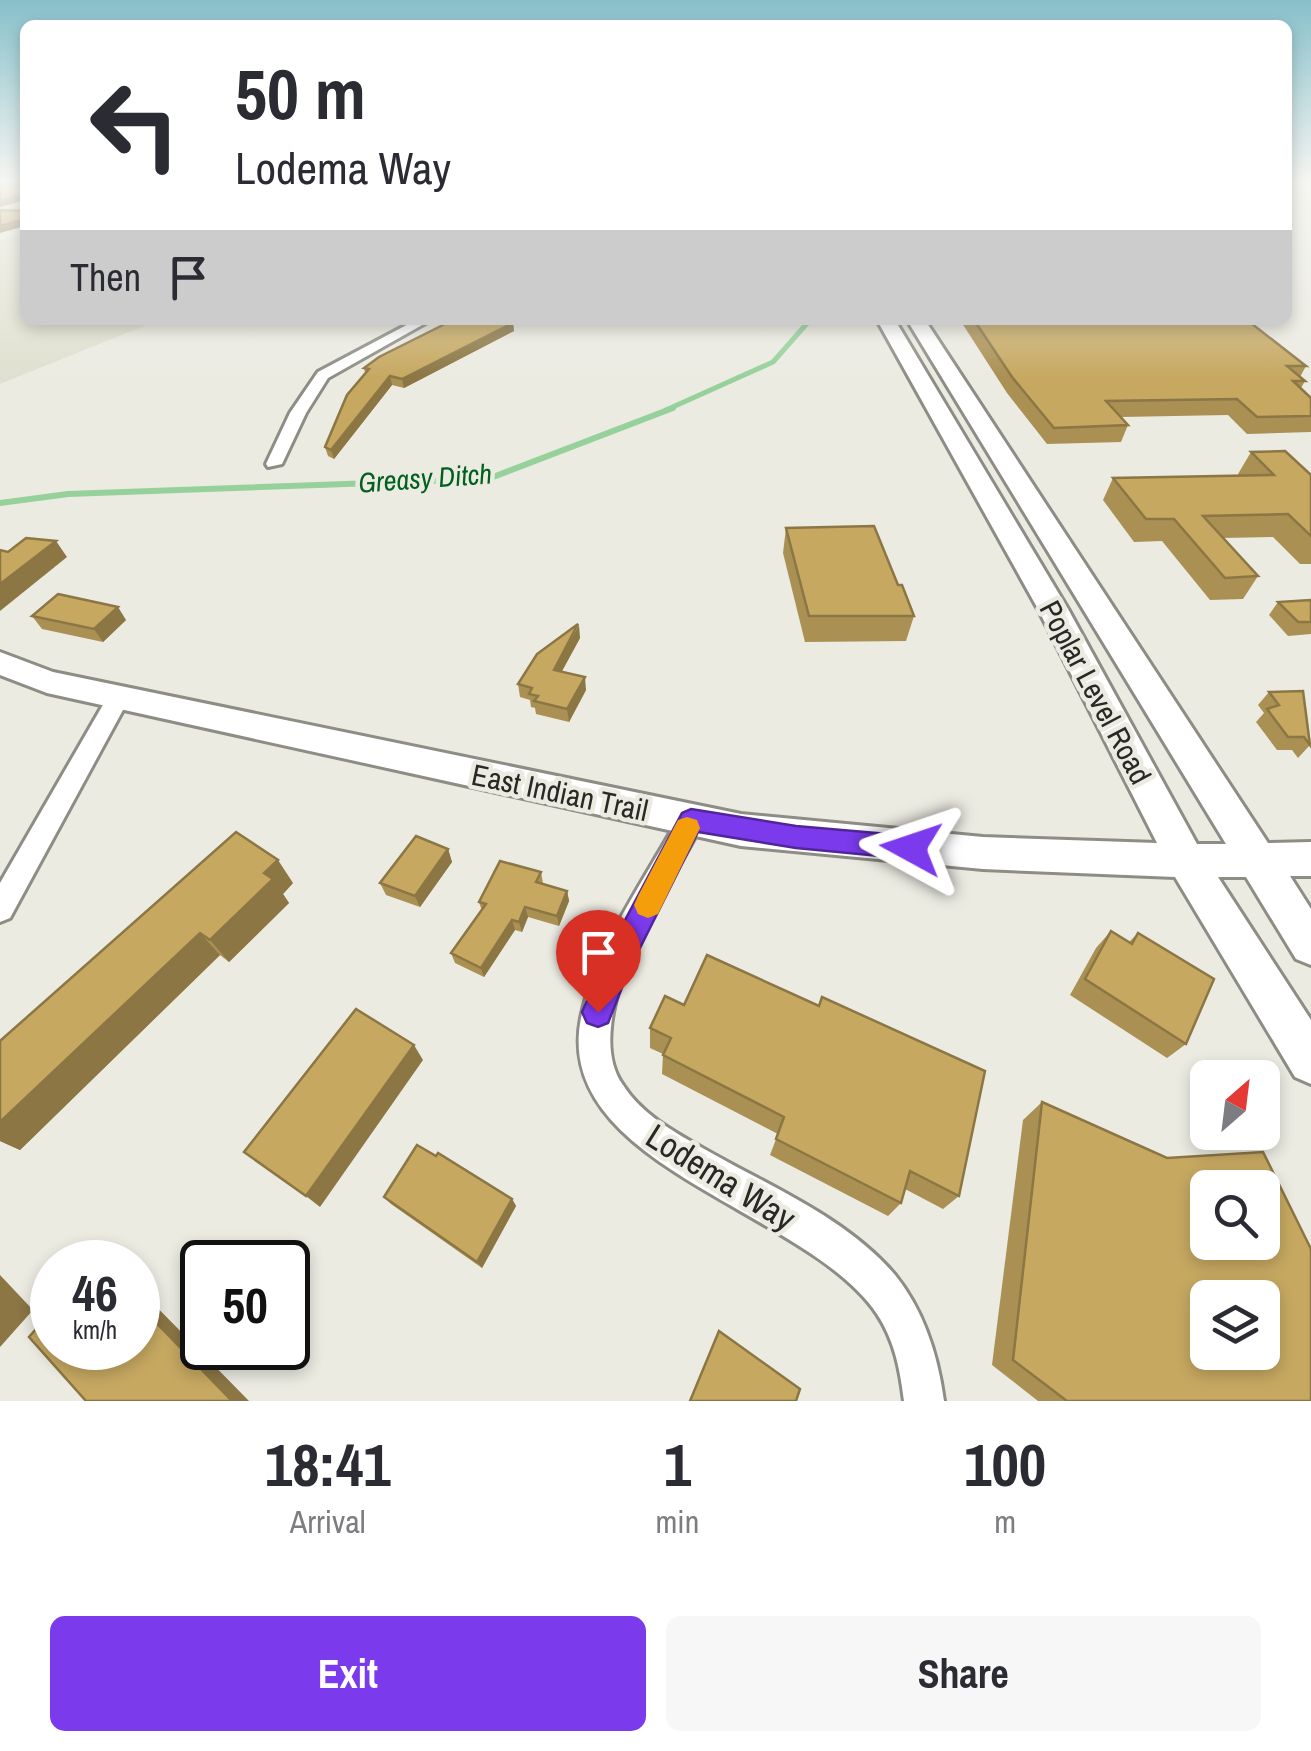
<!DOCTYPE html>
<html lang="en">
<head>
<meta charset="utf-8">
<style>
  body { margin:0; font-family:"Archivo Narrow",sans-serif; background:#f7f7f7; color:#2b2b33; height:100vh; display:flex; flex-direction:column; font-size:38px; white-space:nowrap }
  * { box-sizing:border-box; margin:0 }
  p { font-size:32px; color:#7c7c81 }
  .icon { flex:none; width:55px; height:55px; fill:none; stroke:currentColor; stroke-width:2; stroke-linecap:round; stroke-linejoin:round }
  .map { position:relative; height:1401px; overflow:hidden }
  .sheet { display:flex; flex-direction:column; background:#fff; flex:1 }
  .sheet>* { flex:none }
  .guide { position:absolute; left:20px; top:20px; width:1272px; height:305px; border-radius:15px; box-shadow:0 5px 15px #0003; background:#fff; color:#2b2b33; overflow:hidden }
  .needle { width:65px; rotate:28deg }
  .buttons { position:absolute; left:1190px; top:1060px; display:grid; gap:20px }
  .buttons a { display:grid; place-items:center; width:90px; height:90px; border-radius:15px; background:#fff; box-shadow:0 5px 15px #0003; font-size:50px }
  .speed { position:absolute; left:30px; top:1240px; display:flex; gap:20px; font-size:50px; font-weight:700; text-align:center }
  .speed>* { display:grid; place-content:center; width:130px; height:130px; border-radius:50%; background:#fff; box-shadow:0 5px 15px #0003; line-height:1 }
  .speed small { font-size:25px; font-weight:400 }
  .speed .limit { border:5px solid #111; border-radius:15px; background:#fff; color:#111 }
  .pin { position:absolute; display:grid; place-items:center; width:85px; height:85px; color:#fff; margin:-102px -42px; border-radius:50% 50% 50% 0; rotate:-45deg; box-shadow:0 0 10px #0007 }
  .pin .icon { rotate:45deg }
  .me { position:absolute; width:110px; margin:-55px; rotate:275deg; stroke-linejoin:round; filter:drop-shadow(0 0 8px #0008) }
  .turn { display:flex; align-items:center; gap:35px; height:210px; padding:0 50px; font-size:45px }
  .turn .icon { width:130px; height:130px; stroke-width:2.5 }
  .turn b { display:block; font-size:70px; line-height:85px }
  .then { display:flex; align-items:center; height:95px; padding:0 50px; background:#0003; gap:20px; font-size:38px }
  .eta { display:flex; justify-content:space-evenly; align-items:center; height:170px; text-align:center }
  .eta b { font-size:60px; font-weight:700; line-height:70px }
  .action { display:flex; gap:20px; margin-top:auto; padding:20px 50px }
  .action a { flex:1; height:115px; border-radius:15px; background:#7c3aed; color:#fff; font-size:40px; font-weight:700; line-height:115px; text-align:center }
  .action a+a { background:#f7f7f7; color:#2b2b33 }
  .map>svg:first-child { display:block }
  .built { fill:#e0e0d0 }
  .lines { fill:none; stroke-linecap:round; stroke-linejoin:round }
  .stream-far1 { stroke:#96d19c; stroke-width:5 }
  .stream { stroke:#96d19c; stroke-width:6 }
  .street-casing { stroke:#8d8d85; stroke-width:6 }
  .secondary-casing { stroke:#8d8d85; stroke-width:6 }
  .street { fill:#fff; fill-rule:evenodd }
  .secondary { fill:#fff; fill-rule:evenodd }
  .wall { fill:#aa9053 }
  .shaded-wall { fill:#8b7644 }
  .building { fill:#c6a861; stroke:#8b7644; stroke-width:2.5; fill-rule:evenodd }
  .route { fill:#7c3aed; stroke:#51269a; stroke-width:2.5 }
  .slow { fill:#f59e0b }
  .labels { text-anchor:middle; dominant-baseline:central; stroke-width:9; stroke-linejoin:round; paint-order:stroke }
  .far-water-label { font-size:28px; font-style:italic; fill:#00601f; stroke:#ebebe2 }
  .street-label { font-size:30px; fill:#282825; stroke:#ebebe2 }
  .near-street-label { font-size:35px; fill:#282825; stroke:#ebebe2 }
</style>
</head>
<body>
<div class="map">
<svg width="1311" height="1401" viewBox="0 0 1311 1401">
  <rect width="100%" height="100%" fill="#ebebe2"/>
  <!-- built -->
  <polygon class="built" points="25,233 25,320 159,320 0,384 0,240"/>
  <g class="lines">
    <!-- stream-far1 -->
    <polyline class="stream-far1" points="666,410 773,362 810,320"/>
    <!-- stream -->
    <polyline class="stream" points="0,503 68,494 488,479 673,408"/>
    <defs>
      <g id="street">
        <polygon points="416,320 431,320 328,378 306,413 282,464 268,467 266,464 290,413 318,372"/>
        <polygon points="119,689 130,697 10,918 0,922 0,883 111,691"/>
        <path d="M 691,809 L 700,812 L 704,820 C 673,881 617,959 611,1027 C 609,1046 611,1069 623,1085 C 642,1115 676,1133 706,1150 C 769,1186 847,1218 895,1275 C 924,1311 938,1356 944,1401 L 904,1401 C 900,1370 895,1341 877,1314 C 807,1209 551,1167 581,1018 C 596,945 647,877 682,812 Z"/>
      </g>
      <polygon id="secondary" points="877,320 895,320 1068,609 1197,844 1226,844 907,320 925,320 1268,843 1311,842 1311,876 1290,876 1311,909 1311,965 1296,959 1246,877 1218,877 1311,1020 1311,1084 1295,1077 1175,877 983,869 741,846 47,693 0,675 0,652 53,672 741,814 983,837 1157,843 1038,609"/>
    </defs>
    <!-- street casing -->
    <use href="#street" class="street-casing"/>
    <!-- secondary casing -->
    <use href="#secondary" class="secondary-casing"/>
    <!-- street -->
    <use href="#street" class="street"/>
    <!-- secondary -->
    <use href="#secondary" class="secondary"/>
  </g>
  <!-- wall -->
  <g class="wall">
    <polygon points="960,320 1044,320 1047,323 1306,366 1300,377 1305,381 1301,388 1311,398 1311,432 1247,434 1228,415 1121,417 1128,425 1121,442 1047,444 1007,393"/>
    <polygon points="513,323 514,331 404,388 392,385 334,459 328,456 325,447 365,373 364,368"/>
    <polygon points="1251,452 1311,475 1311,564 1300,564 1273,537 1223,538 1258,576 1243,599 1210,600 1162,541 1134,542 1103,500 1113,478 1239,475 1238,474"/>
    <polygon points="786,528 898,585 914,616 906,641 805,642 783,553"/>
    <polygon points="1311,600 1311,634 1288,636 1269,615 1278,602"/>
    <polygon points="32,616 126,620 103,642 42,629"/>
    <polygon points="580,638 562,671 586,690 569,722 536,714 535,708 531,707 530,700 520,697 518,684"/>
    <polygon points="1269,692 1310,745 1298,758 1292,750 1277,750 1256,722 1264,713 1258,705"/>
    <polygon points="448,849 452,862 420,907 386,895 380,883"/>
    <polygon points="541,872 543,883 567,891 569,901 559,926 528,917 522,932 515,930 484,977 455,963 451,953 482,911 479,902"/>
    <polygon points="293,883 283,894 289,903 229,962 220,955 20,1150 0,1141 0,1041"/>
    <polygon points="1111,931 1129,942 1138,933 1186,1044 1167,1058 1070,995 1096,948"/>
    <polygon points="650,1028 959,1196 943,1209 905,1189 901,1203 888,1216 770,1155 778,1134 662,1074 663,1054 650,1048"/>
    <polygon points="1042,1102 1311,1401 1038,1401 992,1365 1023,1120"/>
    <polygon points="384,1197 512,1199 516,1206 482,1268 391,1204"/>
  </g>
  <!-- shaded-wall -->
  <g class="shaded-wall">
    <polygon points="25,194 25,200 0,207 0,201"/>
    <polygon points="25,219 25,226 0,233 0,226"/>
    <polygon points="513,323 514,331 404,388 402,379"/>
    <polygon points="390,376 392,385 334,459 331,450"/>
    <polygon points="56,541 67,557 0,611 0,584"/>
    <polygon points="118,607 126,620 103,642 94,629"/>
    <polygon points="579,625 580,638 556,682 554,670"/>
    <polygon points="585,677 586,690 569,722 567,709"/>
    <polygon points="448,849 452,862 420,907 415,896"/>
    <polygon points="278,860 293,883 283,894 289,903 229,962 210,940 264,873"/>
    <polygon points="567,891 569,901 559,926 557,916"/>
    <polygon points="525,907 528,917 522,932 519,922"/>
    <polygon points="512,920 515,930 484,977 481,968"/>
    <polygon points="200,933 220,955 20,1150 0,1141 0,1122"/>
    <polygon points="414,1045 423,1060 320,1207 306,1196"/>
    <polygon points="512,1199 516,1206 482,1268 477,1262"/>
    <polygon points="0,1275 33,1310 0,1347"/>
    <polygon points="138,1288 249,1401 232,1401 138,1304"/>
  </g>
  <!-- building -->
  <g class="building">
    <polygon points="0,182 25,182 25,194 0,201"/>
    <polygon points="0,210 25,211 25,219 0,226"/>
    <polygon points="453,320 502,320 513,323 402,379 390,376 331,450 325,447 347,395 369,369 364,368 379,357"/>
    <polygon points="974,320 1044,320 1047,323 1247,320 1306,366 1287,366 1305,381 1293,381 1311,398 1311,416 1257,417 1237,399 1106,401 1128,425 1054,428 1012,377"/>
    <polygon points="1285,451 1311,475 1311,536 1288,514 1203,516 1258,576 1225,578 1174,519 1146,519 1113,478 1274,475 1251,452"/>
    <polygon points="874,526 898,585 902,585 914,616 809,616 786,528"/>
    <polygon points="26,538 56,541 0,584 0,550 8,552"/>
    <polygon points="58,594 118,607 94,629 32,616"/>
    <polygon points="1311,600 1311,622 1298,622 1278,602"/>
    <polygon points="578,624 554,670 585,677 567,709 534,701 538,696 529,694 532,688 518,684 537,654"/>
    <polygon points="1303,691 1310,745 1304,737 1288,737 1267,709 1279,705 1269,692"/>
    <polygon points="236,832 278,860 264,873 273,879 210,940 200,933 0,1122 0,1041"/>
    <polygon points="416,836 448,849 415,896 380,883"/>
    <polygon points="500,861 541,872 536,882 567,891 557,916 525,907 519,922 512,920 481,968 451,953 486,904 479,902"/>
    <polygon points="1111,931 1132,944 1138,933 1214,979 1186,1044 1085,979"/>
    <polygon points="707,955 819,1006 822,997 985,1071 959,1196 910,1171 901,1203 776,1139 784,1117 663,1055 671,1038 650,1028 665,996 684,1005"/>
    <polygon points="356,1009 414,1045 306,1196 244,1152"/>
    <path d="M 1042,1102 L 1167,1158 L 1263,1152 L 1311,1249 L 1311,1401 L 1067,1401 L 1013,1360 ZM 1208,1188 L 1262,1188 L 1262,1242 L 1208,1242 ZM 1208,1298 L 1262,1298 L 1262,1352 L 1208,1352 Z"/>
    <polygon points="417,1145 436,1156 438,1153 512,1199 477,1262 384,1197"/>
    <polygon points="138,1304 232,1401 86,1401 29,1337 52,1311 52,1348 138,1348"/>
    <polygon points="719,1331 800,1389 796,1401 690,1401"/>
  </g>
  <!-- sky -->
  <linearGradient id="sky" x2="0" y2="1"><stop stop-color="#87c0ca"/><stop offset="0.48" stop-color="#f6f6f2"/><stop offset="1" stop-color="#f6f6f2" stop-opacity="0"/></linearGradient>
  <rect width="1311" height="378" fill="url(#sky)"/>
  <!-- route -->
  <polygon class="route" points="691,809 796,826 911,836 920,840 924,848 920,856 911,859 796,848 698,832 629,970 608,1023 598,1027 587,1023 582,1012 607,954 682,813"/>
  <!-- slow -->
  <polygon class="slow" points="687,817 697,820 700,828 658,914 648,918 638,914 634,905 638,896 678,820"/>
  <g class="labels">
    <!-- far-water labels -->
    <g class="far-water-label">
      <text transform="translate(425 478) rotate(-4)">Greasy Ditch</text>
    </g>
    <!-- street labels -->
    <g class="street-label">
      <text transform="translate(1096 692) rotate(62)">Poplar Level Road</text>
      <text transform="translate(560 792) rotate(12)">East Indian Trail</text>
    </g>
    <!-- near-street labels -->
    <g class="near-street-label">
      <text transform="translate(721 1177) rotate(32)">Lodema Way</text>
    </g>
  </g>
</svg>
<div class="buttons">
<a><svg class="needle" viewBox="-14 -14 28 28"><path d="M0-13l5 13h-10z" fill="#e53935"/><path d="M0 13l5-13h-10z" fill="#7c7c81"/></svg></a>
<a><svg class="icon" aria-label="search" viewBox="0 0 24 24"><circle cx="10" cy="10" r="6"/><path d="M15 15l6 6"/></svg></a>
<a><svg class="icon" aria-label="layers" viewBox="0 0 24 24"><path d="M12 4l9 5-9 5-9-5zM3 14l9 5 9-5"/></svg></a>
</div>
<div class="speed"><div>46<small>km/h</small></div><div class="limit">50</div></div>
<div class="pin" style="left:598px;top:1012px;background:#d93025"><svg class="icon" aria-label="arrive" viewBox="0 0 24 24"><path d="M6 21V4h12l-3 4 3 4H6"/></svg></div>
<svg class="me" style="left:911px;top:848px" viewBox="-20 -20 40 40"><path d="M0-17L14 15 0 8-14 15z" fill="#7c3aed" stroke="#fff" stroke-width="4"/></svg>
<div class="guide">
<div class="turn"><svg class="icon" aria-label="left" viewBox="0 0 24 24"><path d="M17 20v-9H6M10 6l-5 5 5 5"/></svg><div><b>50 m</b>Lodema Way</div></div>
<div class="then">Then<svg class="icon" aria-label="arrive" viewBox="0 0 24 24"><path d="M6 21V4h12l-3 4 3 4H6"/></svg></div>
</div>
</div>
<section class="sheet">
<div class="eta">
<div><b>18:41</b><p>Arrival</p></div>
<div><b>1</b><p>min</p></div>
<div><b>100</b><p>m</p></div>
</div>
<div class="action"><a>Exit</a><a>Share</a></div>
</section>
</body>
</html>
